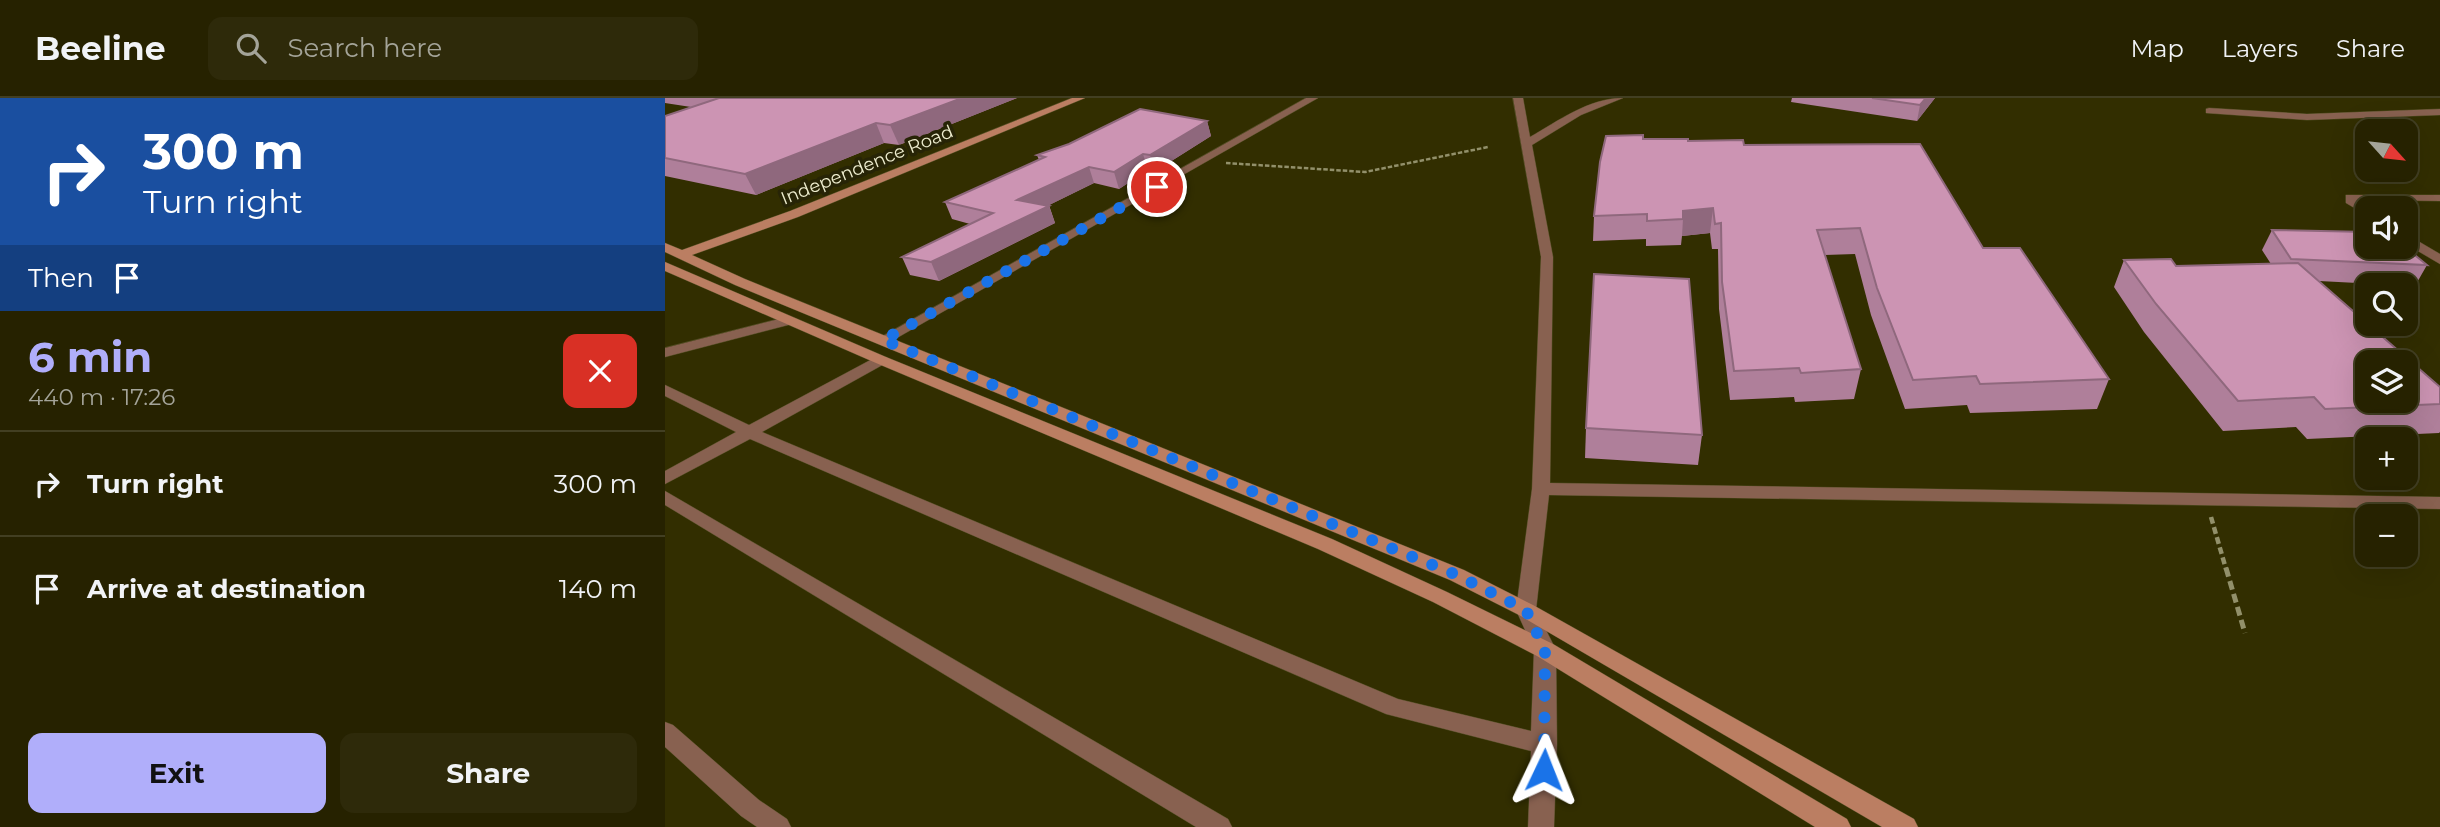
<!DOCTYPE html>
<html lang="en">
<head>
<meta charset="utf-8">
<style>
  body { margin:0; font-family:Montserrat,sans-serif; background:#2e2a0a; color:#f1f3f6; height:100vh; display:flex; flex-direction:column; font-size:26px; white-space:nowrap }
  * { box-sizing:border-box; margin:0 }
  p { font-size:23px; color:#a4a499 }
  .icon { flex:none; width:38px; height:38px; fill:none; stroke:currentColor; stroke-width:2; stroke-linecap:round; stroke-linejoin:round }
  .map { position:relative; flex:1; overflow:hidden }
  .sheet { display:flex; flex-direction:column; background:#262200; width:665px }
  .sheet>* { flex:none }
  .banner { background:#1a4fa0; color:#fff; overflow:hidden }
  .needle { width:46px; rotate:117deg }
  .tools { position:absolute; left:1690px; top:21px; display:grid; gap:14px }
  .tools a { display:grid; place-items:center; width:63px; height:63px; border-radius:14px; background:#262200; box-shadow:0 7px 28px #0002,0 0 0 2px #423f22; font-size:35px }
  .pin { position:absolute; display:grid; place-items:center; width:60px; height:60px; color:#fff; margin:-30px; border:4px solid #fff; border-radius:50%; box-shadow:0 2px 7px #0007 }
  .me { position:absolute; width:77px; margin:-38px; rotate:2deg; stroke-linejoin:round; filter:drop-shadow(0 0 5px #0008) }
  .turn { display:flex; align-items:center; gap:24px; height:147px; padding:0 28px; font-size:32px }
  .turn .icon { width:91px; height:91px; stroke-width:2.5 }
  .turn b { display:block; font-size:49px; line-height:60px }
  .then { display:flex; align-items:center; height:66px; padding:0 28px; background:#0003; gap:14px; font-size:26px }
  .round { display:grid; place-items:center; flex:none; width:74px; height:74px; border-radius:14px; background:#2e2a0a }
  .headline { display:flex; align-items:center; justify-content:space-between; height:119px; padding:0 28px }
  h1 { font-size:42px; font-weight:700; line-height:52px; color:#b0aefa }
  .cta { display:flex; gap:14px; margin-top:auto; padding:14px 28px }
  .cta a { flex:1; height:80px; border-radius:14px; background:#b0aefa; color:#111; font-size:28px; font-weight:700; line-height:80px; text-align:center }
  .cta a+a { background:#2e2a0a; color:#f1f3f6 }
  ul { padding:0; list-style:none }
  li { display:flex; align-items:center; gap:21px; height:105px; padding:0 28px; border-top:2px solid #423f22 }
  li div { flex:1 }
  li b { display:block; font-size:26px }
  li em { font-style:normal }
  header { display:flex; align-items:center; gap:42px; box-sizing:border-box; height:98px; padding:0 35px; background:#262200; border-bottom:2px solid #423f22 }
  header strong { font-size:33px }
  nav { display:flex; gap:38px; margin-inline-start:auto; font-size:24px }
  .search { width:490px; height:63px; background:#2e2a0a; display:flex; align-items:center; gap:18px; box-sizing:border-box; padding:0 24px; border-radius:14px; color:#a4a499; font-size:26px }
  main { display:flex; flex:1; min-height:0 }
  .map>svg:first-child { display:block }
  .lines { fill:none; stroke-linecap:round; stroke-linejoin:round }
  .street-casing { stroke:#504d21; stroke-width:1 }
  .secondary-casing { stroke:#504d21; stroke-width:1 }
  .path-far2 { stroke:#92906a; stroke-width:2.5; stroke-dasharray:4.5 2; stroke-linecap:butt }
  .path-far1 { stroke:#92906a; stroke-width:4.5; stroke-dasharray:7 3.5; stroke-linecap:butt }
  .path { stroke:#92906a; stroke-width:5; stroke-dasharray:9 4.5; stroke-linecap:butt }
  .street { fill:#886150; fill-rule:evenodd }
  .secondary { fill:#bb7e62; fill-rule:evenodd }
  .wall { fill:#af7f9a }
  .shaded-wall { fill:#8f687d }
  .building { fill:#cc94b3; stroke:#8f687d; stroke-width:2; fill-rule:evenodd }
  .route { stroke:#1a73e8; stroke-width:12; stroke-dasharray:0 21.6 }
  .labels { text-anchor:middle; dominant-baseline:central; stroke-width:7; stroke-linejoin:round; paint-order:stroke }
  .far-street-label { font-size:18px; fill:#efeed0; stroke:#272406 }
</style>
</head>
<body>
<header>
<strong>Beeline</strong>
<div class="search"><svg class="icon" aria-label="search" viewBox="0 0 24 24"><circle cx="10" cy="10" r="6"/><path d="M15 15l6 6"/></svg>Search here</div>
<nav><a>Map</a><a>Layers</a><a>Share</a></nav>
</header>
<main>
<section class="sheet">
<div class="banner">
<div class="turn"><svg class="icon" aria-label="right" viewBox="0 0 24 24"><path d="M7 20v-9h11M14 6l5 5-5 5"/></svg><div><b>300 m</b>Turn right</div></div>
<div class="then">Then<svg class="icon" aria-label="arrive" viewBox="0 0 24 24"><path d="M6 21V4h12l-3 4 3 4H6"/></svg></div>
</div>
<div class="headline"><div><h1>6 min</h1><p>440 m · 17:26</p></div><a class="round" style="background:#d93025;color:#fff"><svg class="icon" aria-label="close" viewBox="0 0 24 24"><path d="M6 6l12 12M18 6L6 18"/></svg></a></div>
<ul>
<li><svg class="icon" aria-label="right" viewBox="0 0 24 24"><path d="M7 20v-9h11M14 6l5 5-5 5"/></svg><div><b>Turn right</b></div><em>300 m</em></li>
<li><svg class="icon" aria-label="arrive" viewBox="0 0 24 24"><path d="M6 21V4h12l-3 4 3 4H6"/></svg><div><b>Arrive at destination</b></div><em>140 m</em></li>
</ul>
<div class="cta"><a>Exit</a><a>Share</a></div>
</section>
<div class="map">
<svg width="1775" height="729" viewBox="0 0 1775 729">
  <rect width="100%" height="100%" fill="#322e00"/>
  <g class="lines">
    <defs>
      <g id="street">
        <polygon points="641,0 653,0 223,245 213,245 211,242"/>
        <path d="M 848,0 L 858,0 L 865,39 C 893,23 924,0 958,0 L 916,17 L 867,47 L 888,159 L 885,385 L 1775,399 L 1775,411 L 884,397 L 871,512 L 891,552 L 892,646 L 889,729 L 863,729 L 866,653 L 721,616 L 85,341 L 0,386 L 0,373 L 71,334 L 0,298 L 0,287 L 84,327 L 211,259 L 221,259 L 224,262 L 221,265 L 97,334 L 733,601 L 866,633 L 869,552 L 851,512 L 867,391 L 876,159 Z"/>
        <polygon points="1544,10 1642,16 1775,11 1775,17 1642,22 1541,15 1541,11"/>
        <polygon points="1681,97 1775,97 1775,103 1692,102 1704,110 1703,118 1681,105"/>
        <polygon points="1741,136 1775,156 1775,166 1741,146"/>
        <polygon points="122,219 129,223 127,226 0,259 0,250"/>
        <polygon points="0,393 563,721 567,729 531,729 0,407"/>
        <polygon points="0,624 8,627 94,702 122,721 126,729 92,729 76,718 0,649"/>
      </g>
      <g id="secondary">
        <polygon points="407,0 420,0 133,119 27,157 80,181 799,472 868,507 1249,721 1253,729 1217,729 854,517 785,482 70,187 0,154 0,145 17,152 125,113"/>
        <polygon points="0,164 221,259 667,441 782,494 888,546 1182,721 1186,729 1150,729 872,558 768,504 653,451 211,265 0,173"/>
      </g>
    </defs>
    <!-- street casing -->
    <use href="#street" class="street-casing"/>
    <!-- secondary casing -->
    <use href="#secondary" class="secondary-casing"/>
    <!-- path-far2 -->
    <polyline class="path-far2" points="561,65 700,74 823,49"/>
    <!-- path-far1 -->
    <polyline class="path-far1" points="1546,419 1561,471"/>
    <!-- path -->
    <polyline class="path" points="1561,470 1580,535"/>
    <!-- street -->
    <use href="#street" class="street"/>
    <!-- secondary -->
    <use href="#secondary" class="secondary"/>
  </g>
  <!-- wall -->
  <g class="wall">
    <polygon points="0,0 352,0 234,47 219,45 91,97 0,78 0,18 26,9 0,5"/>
    <polygon points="1127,0 1270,0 1252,23 1126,4"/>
    <polygon points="542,23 546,38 489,74 483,72 454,91 429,85 384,107 390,125 274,183 245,177 237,159 305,126 287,121 280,104 374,62 372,57 404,46"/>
    <polygon points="978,41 1079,47 1318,150 1444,281 1432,311 1305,315 1302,307 1240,311 1206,217 1190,156 1160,157 1196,271 1189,301 1130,304 1129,299 1065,302 1054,211 1053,151 1047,151 1045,135 1017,138 1016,147 981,148 981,141 928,143 929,118"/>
    <polygon points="1607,132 1762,167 1750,188 1654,183 1775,289 1775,334 1774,335 1642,341 1631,329 1558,333 1479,234 1449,189 1459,162 1511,168 1606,166 1597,152"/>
    <polygon points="921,330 1037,337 1033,367 920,360"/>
  </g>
  <!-- shaded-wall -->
  <g class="shaded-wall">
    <polygon points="297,0 352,0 234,47 225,27"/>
    <polygon points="1261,0 1270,0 1252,23 1255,7"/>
    <polygon points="542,23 546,38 489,74 485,57"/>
    <polygon points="211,25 219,45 91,97 80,76"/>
    <polygon points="478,56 483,72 454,91 449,74"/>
    <polygon points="424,69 429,85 358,120 352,102"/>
    <polygon points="384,108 390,125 274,183 266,164"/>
    <polygon points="1048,110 1045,135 1017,138 1018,121 1018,113"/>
  </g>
  <!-- building -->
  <g class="building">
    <polygon points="54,0 297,0 225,27 211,25 80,76 0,60 0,18"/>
    <polygon points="1207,0 1261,0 1255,7"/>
    <polygon points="475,11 542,23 485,57 478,56 449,74 424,69 352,102 384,108 266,164 237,159 328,115 280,104 380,59 372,57 404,46"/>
    <polygon points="978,37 978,41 1023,41 1023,43 1078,42 1079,47 1255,46 1318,150 1355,150 1444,281 1315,286 1311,278 1248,282 1212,190 1195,130 1152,132 1196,271 1136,275 1134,270 1069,273 1057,184 1056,125 1050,126 1048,110 1018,113 1018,121 982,123 982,116 929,118 935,64 941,38"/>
    <polygon points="1607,132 1703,134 1703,149 1740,149 1762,167 1626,161"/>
    <path d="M 1506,161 L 1511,168 L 1633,165 L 1775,289 L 1775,306 L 1660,311 L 1649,299 L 1573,303 L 1491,206 L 1459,162 ZM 1703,264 L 1741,264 L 1741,303 L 1703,303 Z"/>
    <polygon points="929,176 1024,181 1037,337 921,330"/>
  </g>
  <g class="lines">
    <!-- route -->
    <polyline class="route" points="492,89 218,242 792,477 861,512 880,552 879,672"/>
  </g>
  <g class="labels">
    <!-- far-street labels -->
    <g class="far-street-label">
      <text transform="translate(202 67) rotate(-22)">Independence Road</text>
    </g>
  </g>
</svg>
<div class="tools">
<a><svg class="needle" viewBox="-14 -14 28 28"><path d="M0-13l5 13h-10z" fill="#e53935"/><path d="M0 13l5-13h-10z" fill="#a4a499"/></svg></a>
<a><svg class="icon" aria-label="sound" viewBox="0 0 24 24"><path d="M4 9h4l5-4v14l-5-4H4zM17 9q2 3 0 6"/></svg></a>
<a><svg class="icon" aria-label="search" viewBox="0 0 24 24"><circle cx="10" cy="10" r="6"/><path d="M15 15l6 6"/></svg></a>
<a><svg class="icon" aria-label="layers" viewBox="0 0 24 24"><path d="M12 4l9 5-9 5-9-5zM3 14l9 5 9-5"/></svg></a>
<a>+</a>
<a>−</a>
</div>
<div class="pin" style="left:492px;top:89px;background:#d93025"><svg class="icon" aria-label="arrive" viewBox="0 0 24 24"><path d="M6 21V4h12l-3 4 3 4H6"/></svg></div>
<svg class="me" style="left:879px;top:672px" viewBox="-20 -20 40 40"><path d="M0-17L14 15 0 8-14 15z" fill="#1a73e8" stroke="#fff" stroke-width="4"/></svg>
</div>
</main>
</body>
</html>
